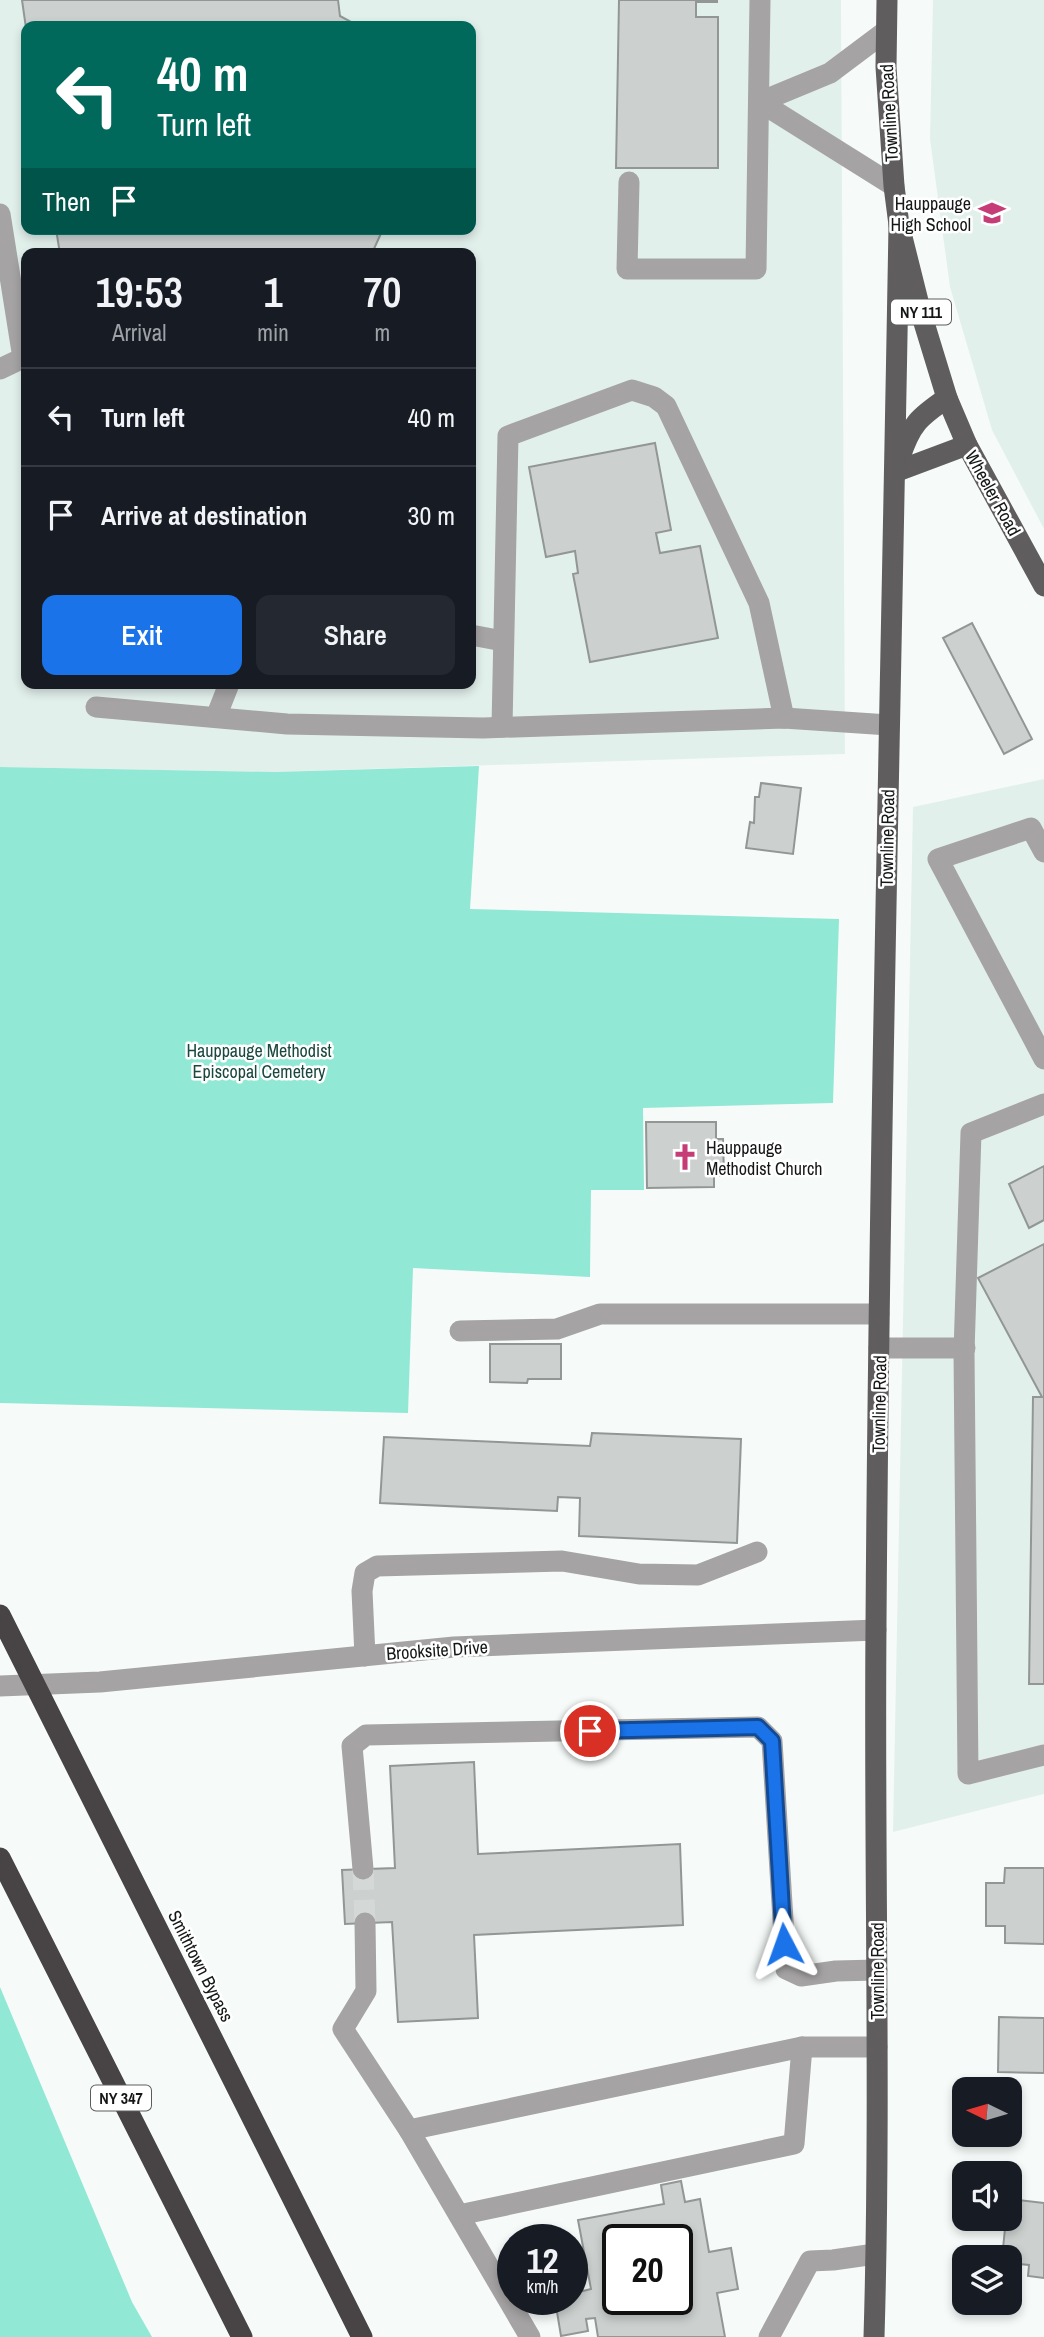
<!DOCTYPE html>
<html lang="en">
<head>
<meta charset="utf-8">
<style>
  body { margin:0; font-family:"Archivo Narrow",sans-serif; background:#242831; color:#f1f3f6; height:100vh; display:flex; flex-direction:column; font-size:26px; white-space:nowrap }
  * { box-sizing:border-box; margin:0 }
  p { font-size:23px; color:#9ea1a6 }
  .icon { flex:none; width:38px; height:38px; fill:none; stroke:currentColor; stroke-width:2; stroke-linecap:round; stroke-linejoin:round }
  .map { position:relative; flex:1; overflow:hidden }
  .side { position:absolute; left:21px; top:248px; width:455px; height:441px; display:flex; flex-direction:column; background:#171b24; border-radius:14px; box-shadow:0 4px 10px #0003 }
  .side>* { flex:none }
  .top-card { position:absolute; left:21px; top:21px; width:455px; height:214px; border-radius:14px; box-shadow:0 4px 10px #0003; background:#00695c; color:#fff; overflow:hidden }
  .needle { width:46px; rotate:275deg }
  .controls { position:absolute; left:952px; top:2077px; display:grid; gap:14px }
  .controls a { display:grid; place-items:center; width:70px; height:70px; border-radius:14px; background:#171b24; box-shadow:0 4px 10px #0003; font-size:35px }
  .speed { position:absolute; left:497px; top:2224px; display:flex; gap:14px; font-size:35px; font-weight:700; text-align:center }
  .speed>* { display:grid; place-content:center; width:91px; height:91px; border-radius:50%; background:#171b24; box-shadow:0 4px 10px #0003; line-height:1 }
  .speed small { font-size:18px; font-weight:400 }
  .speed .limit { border:4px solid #111; border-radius:10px; background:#fff; color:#111 }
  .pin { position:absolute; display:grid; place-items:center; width:60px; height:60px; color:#fff; margin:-30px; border:4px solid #fff; border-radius:50%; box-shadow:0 2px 7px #0007 }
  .me { position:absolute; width:77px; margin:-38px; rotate:356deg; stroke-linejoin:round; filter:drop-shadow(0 0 5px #0008) }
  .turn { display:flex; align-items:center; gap:24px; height:147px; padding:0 21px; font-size:32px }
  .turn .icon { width:91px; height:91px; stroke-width:2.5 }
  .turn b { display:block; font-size:49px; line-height:60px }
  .then { display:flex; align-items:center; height:66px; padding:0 21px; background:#0003; gap:14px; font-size:26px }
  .eta { display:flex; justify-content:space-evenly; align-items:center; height:119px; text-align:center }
  .eta b { font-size:42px; font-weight:600; line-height:49px }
  .button { display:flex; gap:14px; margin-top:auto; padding:14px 21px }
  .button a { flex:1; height:80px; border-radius:14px; background:#1a73e8; color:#fff; font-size:28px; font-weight:600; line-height:80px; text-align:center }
  .button a+a { background:#242831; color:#f1f3f6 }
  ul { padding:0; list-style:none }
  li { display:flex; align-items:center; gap:21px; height:98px; padding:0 21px; border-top:2px solid #363941 }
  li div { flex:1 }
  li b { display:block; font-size:26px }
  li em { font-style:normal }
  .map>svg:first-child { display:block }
  .built { fill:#e2f0ec; fill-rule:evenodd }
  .green { fill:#91e8d4 }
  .building { fill:#ccd1d0; stroke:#929796; stroke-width:2; fill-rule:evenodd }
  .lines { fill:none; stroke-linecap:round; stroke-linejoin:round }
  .minor-tunnel { stroke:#d4d9d7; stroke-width:21; stroke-dasharray:21 10; stroke-linecap:butt }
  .minor { stroke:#a5a3a3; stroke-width:21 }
  .major { stroke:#605d5e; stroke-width:21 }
  .highway { stroke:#484445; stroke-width:21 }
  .route-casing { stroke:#114b97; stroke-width:18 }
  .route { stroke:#1a73e8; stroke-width:12 }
  .labels { text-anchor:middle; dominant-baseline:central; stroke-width:5; stroke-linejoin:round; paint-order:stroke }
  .shield { fill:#fff; stroke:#5b5d5d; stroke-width:2 }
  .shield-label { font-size:16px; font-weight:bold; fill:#151717 }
  .street-label { font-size:18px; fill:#151717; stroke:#fff }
  .poi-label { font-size:18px; fill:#151717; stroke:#fff; text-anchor:end }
  .park-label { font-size:18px; fill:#1a483f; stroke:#fff }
</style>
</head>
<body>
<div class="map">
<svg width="1044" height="2337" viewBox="0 0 1044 2337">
  <rect width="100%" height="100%" fill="#f6fbf9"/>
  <!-- built -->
  <g class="built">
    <path d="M 0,0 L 841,0 L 845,754 L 275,772 L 0,767 ZM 26,26 L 471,26 L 471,229 L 26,229 ZM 26,254 L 471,254 L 471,684 L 26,684 Z"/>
    <polygon points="933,0 1044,0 1044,529 992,430 950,287 930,139"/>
    <polygon points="1044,779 1044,1794 893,1832 913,807"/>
  </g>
  <!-- green -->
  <g class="green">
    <polygon points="479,766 470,909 839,919 833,1103 643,1108 644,1190 591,1190 590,1277 413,1268 408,1413 0,1403 0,767 275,772"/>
    <polygon points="0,1987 132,2302 152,2337 0,2337"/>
  </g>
  <!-- building -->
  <g class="building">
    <polygon points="22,0 338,0 340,16 355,24 355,26 26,26 26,28"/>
    <polygon points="619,0 717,0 717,2 696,2 696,17 718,17 718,168 616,168"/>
    <polygon points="56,229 383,229 373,251 381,254 60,254"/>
    <polygon points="655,443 671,530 656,533 660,553 700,546 718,638 590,662 573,574 578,573 575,551 546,557 529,467"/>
    <polygon points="972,623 1032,739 1004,754 943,638"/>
    <polygon points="761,783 801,788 793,854 746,848 750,822 754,823 755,797 759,797"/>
    <polygon points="646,1122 716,1122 716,1139 723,1139 724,1176 714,1176 714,1187 647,1188"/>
    <polygon points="1044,1166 1044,1220 1029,1228 1009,1184"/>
    <polygon points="1044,1244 1044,1684 1029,1684 1033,1397 1042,1397 978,1278"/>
    <polygon points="490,1344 561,1344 561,1379 528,1379 527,1383 490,1382"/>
    <polygon points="592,1433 741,1439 737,1543 579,1536 580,1498 558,1497 557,1511 380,1503 384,1437 590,1446"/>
    <polygon points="474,1762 478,1854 680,1844 683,1925 474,1935 478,2018 398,2022 392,1922 345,1924 342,1870 395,1868 390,1766"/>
    <polygon points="1005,1868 1044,1868 1044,1944 1005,1943 1005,1926 986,1926 986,1883 1004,1883"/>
    <polygon points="999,2017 1044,2018 1044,2073 998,2072"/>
    <path d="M 681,2181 L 685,2202 L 700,2199 L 709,2252 L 731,2248 L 738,2289 L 717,2293 L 725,2337 L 598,2337 L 595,2318 L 586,2319 L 588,2331 L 561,2336 L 555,2300 L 572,2300 L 572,2266 L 578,2265 L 583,2291 L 591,2289 L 578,2220 L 664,2204 L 661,2185 ZM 618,2240 L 677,2240 L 677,2300 L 618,2300 Z"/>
    <polygon points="1010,2199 1044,2203 1044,2278 1028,2276 1029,2265 1010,2263 1010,2258 1002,2258 1006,2219 1010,2219"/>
  </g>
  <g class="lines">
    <!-- minor-tunnel -->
    <polyline class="minor-tunnel" points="363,1869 365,1923"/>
    <!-- minor -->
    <g class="minor">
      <polyline points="760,102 894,186"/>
      <polyline points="760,102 830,73 886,31"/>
      <polyline points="629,182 627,269 756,269 760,0"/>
      <polyline points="0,214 23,358 0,369"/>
      <polyline points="471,635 503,641"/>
      <polyline points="96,707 287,724 483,728 784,718 889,725"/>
      <polyline points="216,717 229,684"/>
      <polyline points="502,727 508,436 632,390 654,397 666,406 759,603 784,718"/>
      <polyline points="1044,852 1031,828 938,859 1044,1059"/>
      <polyline points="1044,1104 971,1133 964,1352 968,1774 1044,1755"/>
      <polyline points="460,1331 557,1329 600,1314 879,1314"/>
      <polyline points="879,1348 965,1348"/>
      <polyline points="365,1656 362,1591 365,1573 377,1566 562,1561 639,1574 698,1575 757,1552"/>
      <polyline points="0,1686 100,1682 454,1647 876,1630"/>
      <polyline points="363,1869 352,1746 366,1735 758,1727 772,1741 786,1969 801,1976 836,1971 877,1970"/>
      <polyline points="365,1923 366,1991 343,2029 409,2130 530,2337"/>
      <polyline points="409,2130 802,2047 877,2047"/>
      <polyline points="459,2215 794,2144 802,2047"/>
      <polyline points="769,2337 810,2261 833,2260 875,2254"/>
    </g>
    <!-- major -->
    <g class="major">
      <polyline points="887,0 886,67 894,186 899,225 921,313 947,398 967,445 1044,586"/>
      <path d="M 900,457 C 911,424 919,417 947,398"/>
      <polyline points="895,472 967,445"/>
      <path d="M 874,2337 C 881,2100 874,1863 876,1626 C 879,1159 891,692 899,225"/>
    </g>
    <!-- highway -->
    <g class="highway">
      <polyline points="0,1615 362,2337"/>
      <polyline points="0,1858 242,2337"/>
    </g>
  </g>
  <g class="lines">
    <defs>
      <polyline id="route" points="590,1731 758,1727 772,1741 784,1944"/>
    </defs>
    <!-- route casing -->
    <use href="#route" class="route-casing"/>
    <!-- route -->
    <use href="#route" class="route"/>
  </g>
  <!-- icons -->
  <defs>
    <symbol id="school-bare" viewBox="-9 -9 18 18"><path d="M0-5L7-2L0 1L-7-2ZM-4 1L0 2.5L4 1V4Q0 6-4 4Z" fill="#c63c76" stroke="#fff" stroke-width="2.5" paint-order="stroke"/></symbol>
    <symbol id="church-bare" viewBox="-9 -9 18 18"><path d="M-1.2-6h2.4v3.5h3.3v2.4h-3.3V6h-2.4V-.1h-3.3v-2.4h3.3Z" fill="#c63c76" stroke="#fff" stroke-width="2.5" paint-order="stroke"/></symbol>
  </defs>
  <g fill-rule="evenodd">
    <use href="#school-bare" x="973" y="194" width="38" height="38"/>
    <use href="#church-bare" x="666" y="1138" width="38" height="38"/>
  </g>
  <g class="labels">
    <!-- shield labels -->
    <g class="shield">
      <rect x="891" y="299.5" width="60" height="25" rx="5"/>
      <rect x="91" y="2085.5" width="60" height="25" rx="5"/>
    </g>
    <g class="shield-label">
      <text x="921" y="312">NY 111</text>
      <text x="121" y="2098">NY 347</text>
    </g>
    <!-- street labels -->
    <g class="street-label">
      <text transform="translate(889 113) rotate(-93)">Townline Road</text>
      <text transform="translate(993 493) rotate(61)">Wheeler Road</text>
      <text transform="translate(887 838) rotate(-89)">Townline Road</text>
      <text transform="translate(879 1404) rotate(-89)">Townline Road</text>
      <text transform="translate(437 1650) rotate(-4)">Brooksite Drive</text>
      <text transform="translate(201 1966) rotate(63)">Smithtown Bypass</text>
      <text transform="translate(877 1971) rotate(-90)">Townline Road</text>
    </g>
    <!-- poi labels -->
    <g class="poi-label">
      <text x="971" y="203">Hauppauge<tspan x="971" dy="21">High School</tspan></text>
      <text x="706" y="1147" text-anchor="start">Hauppauge<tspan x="706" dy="21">Methodist Church</tspan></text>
    </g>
    <!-- park labels -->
    <g class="park-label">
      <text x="259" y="1050">Hauppauge Methodist<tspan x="259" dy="21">Episcopal Cemetery</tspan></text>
    </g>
  </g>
</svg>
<div class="controls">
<a><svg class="needle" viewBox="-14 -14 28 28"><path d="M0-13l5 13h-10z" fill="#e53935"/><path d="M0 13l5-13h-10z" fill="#9ea1a6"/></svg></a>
<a><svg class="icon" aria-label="sound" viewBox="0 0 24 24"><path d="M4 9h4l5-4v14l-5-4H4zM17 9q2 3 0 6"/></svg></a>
<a><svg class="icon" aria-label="layers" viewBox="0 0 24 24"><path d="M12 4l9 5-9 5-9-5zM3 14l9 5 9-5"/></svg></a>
</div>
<div class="speed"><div>12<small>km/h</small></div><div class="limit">20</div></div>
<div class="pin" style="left:590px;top:1731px;background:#d93025"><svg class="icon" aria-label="arrive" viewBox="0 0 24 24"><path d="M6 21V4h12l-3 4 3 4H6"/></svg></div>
<svg class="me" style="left:784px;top:1944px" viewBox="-20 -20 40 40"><path d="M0-17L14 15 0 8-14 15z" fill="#1a73e8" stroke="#fff" stroke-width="4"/></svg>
<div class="top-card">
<div class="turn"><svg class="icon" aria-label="left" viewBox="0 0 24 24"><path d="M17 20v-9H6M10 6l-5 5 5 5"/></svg><div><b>40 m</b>Turn left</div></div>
<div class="then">Then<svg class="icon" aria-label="arrive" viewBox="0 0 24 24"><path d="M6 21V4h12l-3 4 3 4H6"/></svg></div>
</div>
<section class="side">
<div class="eta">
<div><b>19:53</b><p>Arrival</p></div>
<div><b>1</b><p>min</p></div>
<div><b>70</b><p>m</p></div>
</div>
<ul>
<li><svg class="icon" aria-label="left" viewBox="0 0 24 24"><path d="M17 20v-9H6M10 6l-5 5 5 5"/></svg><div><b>Turn left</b></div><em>40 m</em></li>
<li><svg class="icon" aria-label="arrive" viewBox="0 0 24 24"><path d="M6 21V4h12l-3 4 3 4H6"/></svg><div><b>Arrive at destination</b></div><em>30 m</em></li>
</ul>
<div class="button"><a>Exit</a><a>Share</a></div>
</section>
</div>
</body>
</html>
